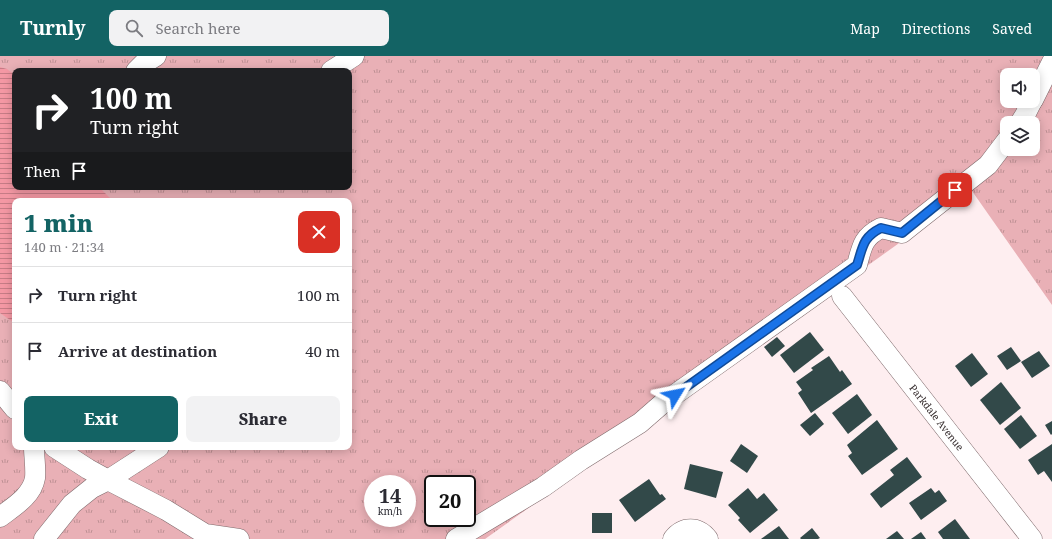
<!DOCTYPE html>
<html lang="en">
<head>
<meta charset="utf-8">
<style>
  body { margin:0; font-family:"Noto Serif",serif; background:#f2f2f3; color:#2b2b33; height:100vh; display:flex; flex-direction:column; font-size:15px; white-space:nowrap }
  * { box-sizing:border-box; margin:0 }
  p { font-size:13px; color:#7c7c81 }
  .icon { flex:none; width:22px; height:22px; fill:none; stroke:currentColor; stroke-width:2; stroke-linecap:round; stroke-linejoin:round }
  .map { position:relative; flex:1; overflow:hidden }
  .sheet { position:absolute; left:12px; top:142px; width:340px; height:252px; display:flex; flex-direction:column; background:#fff; border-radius:8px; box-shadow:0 2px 10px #0003 }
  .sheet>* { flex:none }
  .guide { position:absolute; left:12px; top:12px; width:340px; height:122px; border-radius:8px; box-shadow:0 2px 10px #0003; background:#202124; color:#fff; overflow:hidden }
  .controls { position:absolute; left:1000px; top:12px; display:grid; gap:8px }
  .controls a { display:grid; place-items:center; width:40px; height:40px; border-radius:8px; background:#fff; box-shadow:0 2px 10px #0003; font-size:20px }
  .speed { position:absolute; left:364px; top:419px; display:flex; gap:8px; font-size:20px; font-weight:700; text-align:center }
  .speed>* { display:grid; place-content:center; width:52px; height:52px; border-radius:50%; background:#fff; box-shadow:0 2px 10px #0003; line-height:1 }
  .speed small { font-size:10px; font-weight:400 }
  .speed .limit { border:2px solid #111; border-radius:6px; background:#fff; color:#111 }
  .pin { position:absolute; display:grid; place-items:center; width:34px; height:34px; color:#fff; margin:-17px; border-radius:8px; box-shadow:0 2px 6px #0006 }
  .me { position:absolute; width:44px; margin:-22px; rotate:55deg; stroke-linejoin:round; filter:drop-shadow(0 0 3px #0008) }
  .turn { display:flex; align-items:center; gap:14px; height:84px; padding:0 12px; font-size:18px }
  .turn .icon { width:52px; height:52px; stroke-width:2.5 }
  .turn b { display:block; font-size:28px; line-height:34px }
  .then { display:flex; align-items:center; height:38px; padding:0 12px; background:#0003; gap:8px; font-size:15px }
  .round { display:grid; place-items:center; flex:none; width:42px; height:42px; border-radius:8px; background:#f2f2f3 }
  .summary { display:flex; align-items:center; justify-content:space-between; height:68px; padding:0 12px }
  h1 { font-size:24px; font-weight:800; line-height:30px; color:#136364 }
  .action { display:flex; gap:8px; margin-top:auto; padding:8px 12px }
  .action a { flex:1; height:46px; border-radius:8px; background:#136364; color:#fff; font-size:16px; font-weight:800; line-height:46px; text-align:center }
  .action a+a { background:#f2f2f3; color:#2b2b33 }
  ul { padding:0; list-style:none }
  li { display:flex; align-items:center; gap:12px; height:56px; padding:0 12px; border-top:1px solid #e1e1e2 }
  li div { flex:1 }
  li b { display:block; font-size:15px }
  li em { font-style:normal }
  header { display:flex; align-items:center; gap:24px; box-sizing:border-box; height:56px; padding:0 20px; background:#136364; color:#fff }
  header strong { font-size:19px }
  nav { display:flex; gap:22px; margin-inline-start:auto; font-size:14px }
  .search { width:280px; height:36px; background:#f2f2f3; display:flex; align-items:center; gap:10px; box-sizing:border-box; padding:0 14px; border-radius:8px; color:#7c7c81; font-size:15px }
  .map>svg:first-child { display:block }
  .grass { fill:url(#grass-tufts); fill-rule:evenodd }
  .water { fill:url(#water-rules) }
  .building { fill:#324949 }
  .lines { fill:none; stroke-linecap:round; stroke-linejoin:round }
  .minor-casing { stroke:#7e696b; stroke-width:21 }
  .minor { stroke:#fff; stroke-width:20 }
  .route-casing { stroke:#114b97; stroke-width:10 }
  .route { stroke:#1a73e8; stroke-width:7 }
  .labels { text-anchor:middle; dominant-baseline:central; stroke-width:4; stroke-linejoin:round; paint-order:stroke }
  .street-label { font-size:10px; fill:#372e2f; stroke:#feeef0 }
</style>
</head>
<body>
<header>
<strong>Turnly</strong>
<div class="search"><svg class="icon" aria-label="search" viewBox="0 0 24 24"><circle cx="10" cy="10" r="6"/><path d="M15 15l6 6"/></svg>Search here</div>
<nav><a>Map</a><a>Directions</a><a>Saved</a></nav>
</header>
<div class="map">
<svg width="1052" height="483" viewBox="0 0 1052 483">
  <defs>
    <pattern id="grass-tufts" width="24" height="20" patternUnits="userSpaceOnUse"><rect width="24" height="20" fill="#e9b0b6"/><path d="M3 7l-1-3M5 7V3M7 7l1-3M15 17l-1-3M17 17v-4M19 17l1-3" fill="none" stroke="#be9094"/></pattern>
    <pattern id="water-rules" width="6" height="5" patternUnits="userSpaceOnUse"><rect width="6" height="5" fill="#f498a4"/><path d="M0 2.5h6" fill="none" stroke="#c67c86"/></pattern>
  </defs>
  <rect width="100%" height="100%" fill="#feeef0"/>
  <!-- grass -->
  <path class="grass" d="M 0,0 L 1052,0 L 1052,249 L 972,135 L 485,483 L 0,483 ZM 15,15 L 349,15 L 349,131 L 15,131 ZM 1007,19 L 1033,19 L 1033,45 L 1007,45 ZM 1007,67 L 1033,67 L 1033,93 L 1007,93 ZM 15,145 L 349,145 L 349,391 L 15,391 ZM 373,428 L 407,428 L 407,462 L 373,462 ZM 433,428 L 467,428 L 467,462 L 433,462 Z"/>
  <!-- water -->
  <polygon class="water" points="0,11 7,13 15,19 15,131 99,131 113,145 15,145 15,266 10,264 0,257"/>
  <!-- building -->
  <g class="building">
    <polygon points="810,276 824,294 794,317 780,299"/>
    <polygon points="777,281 785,290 772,301 764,291"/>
    <polygon points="1011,291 1021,305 1007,314 997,300"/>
    <polygon points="1039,295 1050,310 1032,322 1021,306"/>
    <polygon points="972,297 988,318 971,331 955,310"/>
    <polygon points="829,300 840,316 842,314 852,328 811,357 798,337 802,334 796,326 813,314 811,312"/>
    <polygon points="1001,326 1021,352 1000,369 980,344"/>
    <polygon points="857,338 872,359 848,378 832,357"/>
    <polygon points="815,357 824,368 810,380 800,369"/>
    <polygon points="1021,359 1037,380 1020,393 1004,373"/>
    <polygon points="877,364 898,393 862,419 848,400 852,397 847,389"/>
    <polygon points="1052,365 1052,378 1051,379 1045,369"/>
    <polygon points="741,388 758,400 747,417 730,405"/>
    <polygon points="1052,388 1052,426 1044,415 1038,419 1028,404"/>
    <polygon points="907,401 922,421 881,452 870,438 894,419 890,414"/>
    <polygon points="690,408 723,416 716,442 684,433"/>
    <polygon points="649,423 660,439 662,438 666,443 635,466 619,444"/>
    <polygon points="748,432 757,443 764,437 778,454 750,477 738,464 740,462 728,449"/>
    <polygon points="931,432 935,437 939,434 947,445 921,464 909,447"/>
    <rect x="592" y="457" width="20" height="20"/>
    <polygon points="955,463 970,483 943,483 938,476"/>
    <polygon points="779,470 789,483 761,483"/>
    <polygon points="812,472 820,482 818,483 801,483 800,482"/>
    <polygon points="897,475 904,483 886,483"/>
    <polygon points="921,476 926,483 911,483"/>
  </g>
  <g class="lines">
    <defs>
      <g id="minor">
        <polyline points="136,15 143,8 156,0"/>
        <polyline points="331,15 354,0"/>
        <polyline points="1033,44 1052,6"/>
        <polyline points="1020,67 1025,59 1032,45"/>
        <path id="s1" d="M 842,240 L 1032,483"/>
        <polyline points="0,335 15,353"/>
        <polyline points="54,391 88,413 108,424 159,391"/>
        <path d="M 0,461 C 13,451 32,440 35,422 C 36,412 34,401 34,391"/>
        <polyline points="44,483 72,448 92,432 108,424 166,454 205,478 239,483"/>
        <path d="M 456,483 L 543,431 L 581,404 L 640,367 L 663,347 L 857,209 C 862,190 863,181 881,172 L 902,177 L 912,169 L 988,109 L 1007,84"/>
        <path d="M 673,483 C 683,470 698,470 708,483"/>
      </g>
    </defs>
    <!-- minor casing -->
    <use href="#minor" class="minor-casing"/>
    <!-- minor -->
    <use href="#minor" class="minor"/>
  </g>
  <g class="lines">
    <defs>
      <path id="route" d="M 675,339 L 857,209 C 863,190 863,181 881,172 L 902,177 L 955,134"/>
    </defs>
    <!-- route casing -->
    <use href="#route" class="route-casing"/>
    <!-- route -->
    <use href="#route" class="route"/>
  </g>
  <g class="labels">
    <!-- street labels -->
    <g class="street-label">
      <text stroke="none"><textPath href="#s1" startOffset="154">Parkdale Avenue</textPath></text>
    </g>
  </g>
</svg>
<div class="controls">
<a><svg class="icon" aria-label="sound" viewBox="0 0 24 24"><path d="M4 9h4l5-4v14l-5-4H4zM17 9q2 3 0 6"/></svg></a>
<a><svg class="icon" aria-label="layers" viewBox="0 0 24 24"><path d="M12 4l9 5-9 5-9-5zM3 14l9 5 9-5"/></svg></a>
</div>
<div class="speed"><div>14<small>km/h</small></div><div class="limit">20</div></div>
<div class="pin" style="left:955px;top:134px;background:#d93025"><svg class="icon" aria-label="arrive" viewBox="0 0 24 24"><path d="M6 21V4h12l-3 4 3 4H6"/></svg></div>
<svg class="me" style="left:675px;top:339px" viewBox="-20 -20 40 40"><path d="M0-17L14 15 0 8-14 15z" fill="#1a73e8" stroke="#fff" stroke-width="4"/></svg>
<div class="guide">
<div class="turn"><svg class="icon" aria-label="right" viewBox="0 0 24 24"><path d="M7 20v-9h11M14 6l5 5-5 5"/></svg><div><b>100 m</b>Turn right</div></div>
<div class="then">Then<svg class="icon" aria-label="arrive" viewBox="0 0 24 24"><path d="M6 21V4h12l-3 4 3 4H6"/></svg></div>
</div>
<section class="sheet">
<div class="summary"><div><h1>1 min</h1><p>140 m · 21:34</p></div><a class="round" style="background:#d93025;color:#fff"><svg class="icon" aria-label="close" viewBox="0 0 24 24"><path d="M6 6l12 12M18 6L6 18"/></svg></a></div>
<ul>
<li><svg class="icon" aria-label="right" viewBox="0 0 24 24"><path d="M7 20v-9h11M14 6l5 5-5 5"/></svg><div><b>Turn right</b></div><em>100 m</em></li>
<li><svg class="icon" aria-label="arrive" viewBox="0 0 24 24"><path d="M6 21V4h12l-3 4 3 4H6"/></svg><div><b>Arrive at destination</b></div><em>40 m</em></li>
</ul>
<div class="action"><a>Exit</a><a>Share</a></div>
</section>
</div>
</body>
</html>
